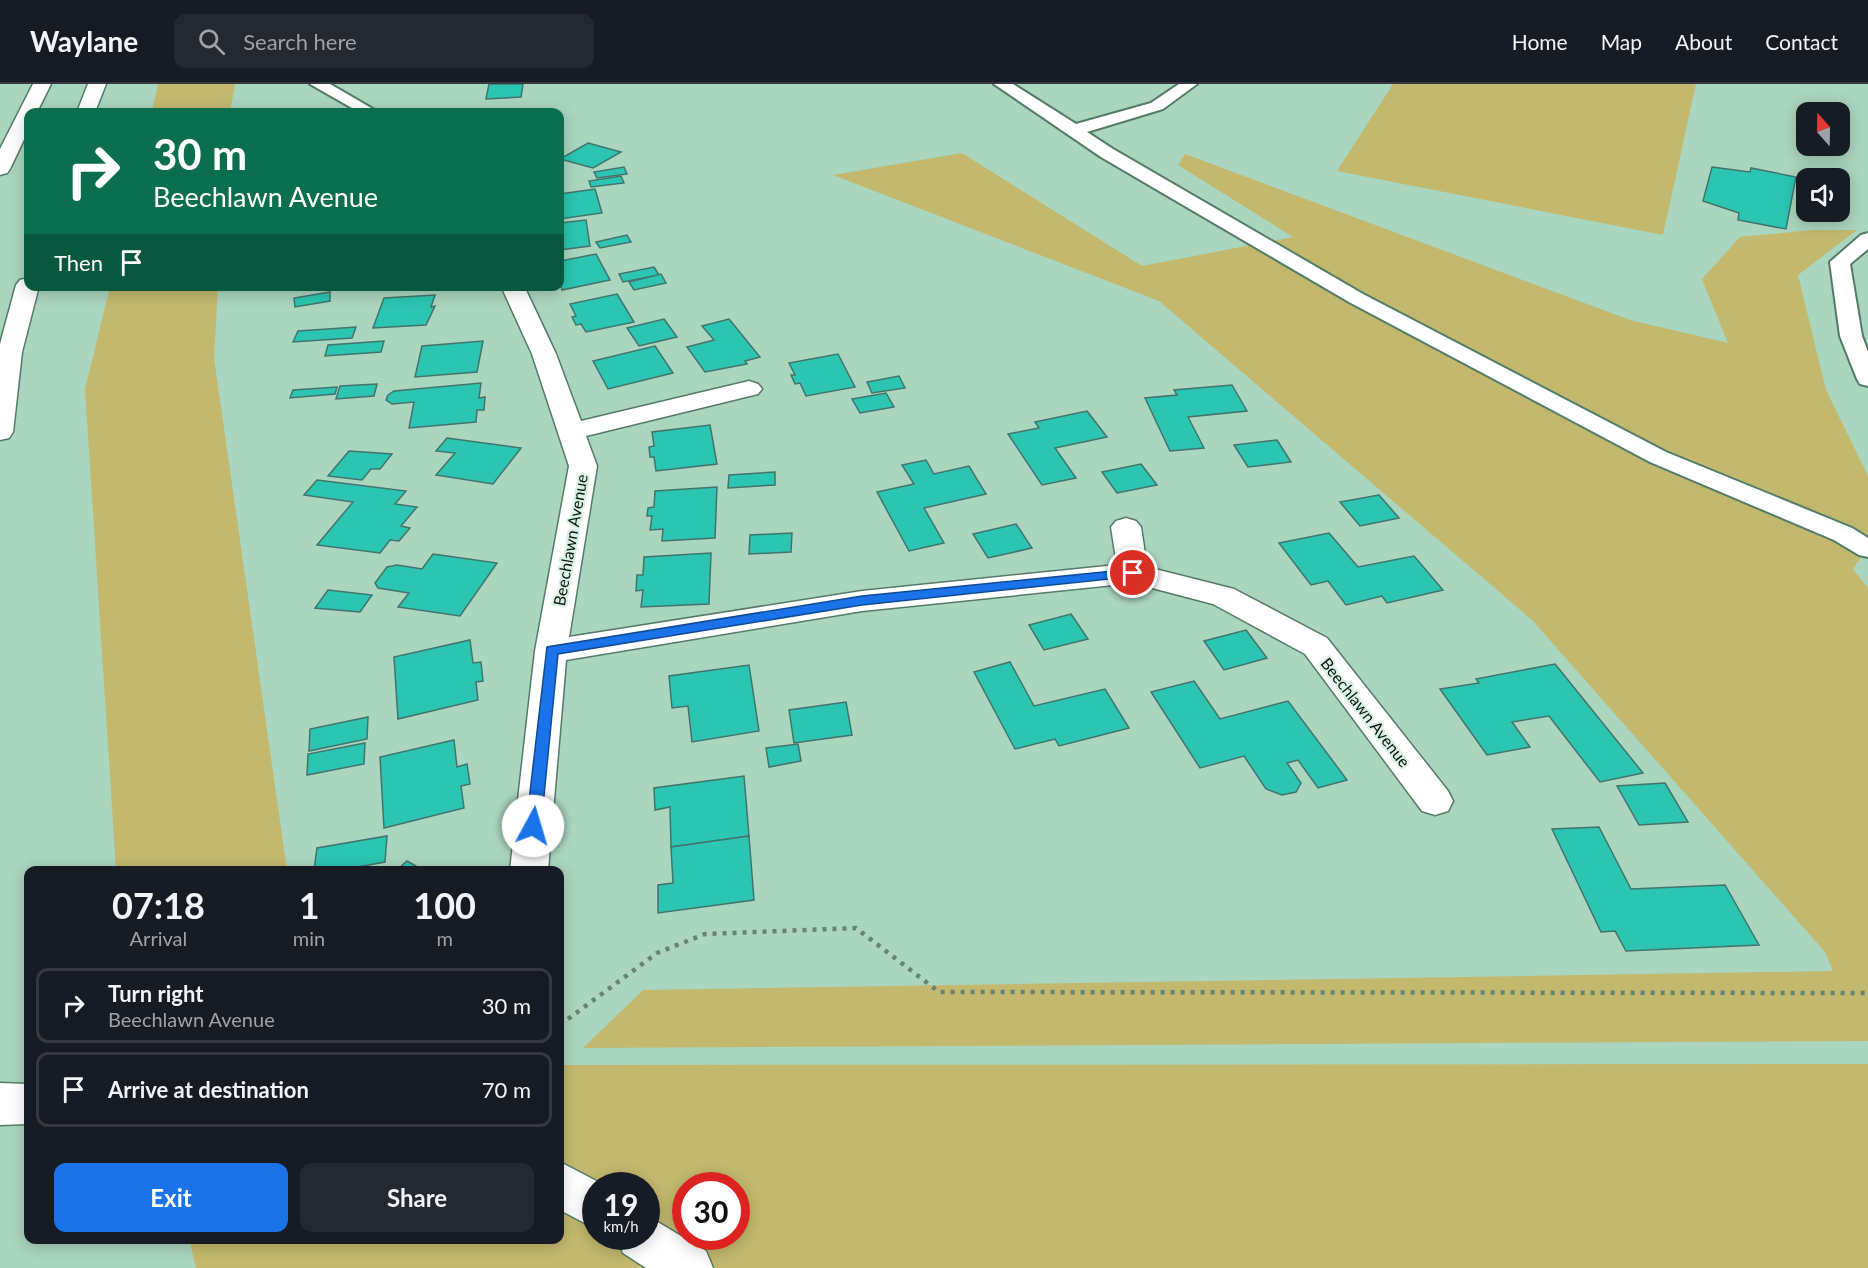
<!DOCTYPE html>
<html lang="en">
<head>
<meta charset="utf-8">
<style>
  body { margin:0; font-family:Lato,sans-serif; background:#242831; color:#f1f3f6; height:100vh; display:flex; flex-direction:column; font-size:22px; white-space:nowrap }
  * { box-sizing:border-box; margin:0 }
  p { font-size:20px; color:#9ea1a6 }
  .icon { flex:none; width:33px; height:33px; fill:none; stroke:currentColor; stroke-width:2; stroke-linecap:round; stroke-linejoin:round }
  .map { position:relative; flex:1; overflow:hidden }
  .sheet { position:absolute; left:24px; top:782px; width:540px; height:378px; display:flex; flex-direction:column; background:#171b24; border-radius:12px; box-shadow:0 3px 15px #0003 }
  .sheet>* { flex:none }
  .guide { position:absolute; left:24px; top:24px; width:540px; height:183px; border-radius:12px; box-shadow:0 3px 15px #0003; background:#0b6e4f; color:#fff; overflow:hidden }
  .needle { width:39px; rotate:340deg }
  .fabs { position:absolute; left:1796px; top:18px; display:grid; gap:12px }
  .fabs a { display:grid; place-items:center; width:54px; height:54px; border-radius:12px; background:#171b24; box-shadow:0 3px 15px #0003; font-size:30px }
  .speed { position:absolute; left:582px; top:1088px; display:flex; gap:12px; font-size:30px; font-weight:700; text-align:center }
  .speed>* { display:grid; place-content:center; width:78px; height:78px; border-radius:50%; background:#171b24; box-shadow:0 3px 15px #0003; line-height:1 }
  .speed small { font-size:15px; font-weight:400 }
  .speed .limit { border:9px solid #d22; background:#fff; color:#111 }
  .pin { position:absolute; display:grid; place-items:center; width:51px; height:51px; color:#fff; margin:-26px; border:3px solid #fff; border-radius:50%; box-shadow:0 2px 6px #0007 }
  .me { position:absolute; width:66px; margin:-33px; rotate:6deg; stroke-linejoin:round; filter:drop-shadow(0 0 4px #0008) }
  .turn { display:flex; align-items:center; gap:21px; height:126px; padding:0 30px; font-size:27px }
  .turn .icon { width:78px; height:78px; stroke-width:2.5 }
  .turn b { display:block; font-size:42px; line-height:51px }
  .then { display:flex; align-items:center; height:57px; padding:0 30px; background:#0003; gap:12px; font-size:22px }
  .eta { display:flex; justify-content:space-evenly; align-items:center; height:102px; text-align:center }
  .eta b { font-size:36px; font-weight:700; line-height:42px }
  .primary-button { display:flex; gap:12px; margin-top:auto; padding:12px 30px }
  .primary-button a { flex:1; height:69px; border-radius:12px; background:#1a73e8; color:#fff; font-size:24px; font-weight:700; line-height:69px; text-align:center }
  .primary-button a+a { background:#242831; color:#f1f3f6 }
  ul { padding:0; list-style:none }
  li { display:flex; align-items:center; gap:18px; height:75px; margin:0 12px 9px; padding:0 18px; border:3px solid #363941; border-radius:12px }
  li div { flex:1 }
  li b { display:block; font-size:22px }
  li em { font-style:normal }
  header { display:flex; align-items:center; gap:36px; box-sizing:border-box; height:84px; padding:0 30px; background:#171b24; border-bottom:2px solid #363941 }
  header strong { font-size:28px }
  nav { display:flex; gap:33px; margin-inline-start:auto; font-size:21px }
  .search { width:420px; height:54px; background:#242831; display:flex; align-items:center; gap:15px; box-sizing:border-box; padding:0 21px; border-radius:12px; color:#9ea1a6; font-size:22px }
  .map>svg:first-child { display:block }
  .green { fill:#c3b96e; fill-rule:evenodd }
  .building { fill:#2bc5b2; stroke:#43746b; stroke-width:1.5 }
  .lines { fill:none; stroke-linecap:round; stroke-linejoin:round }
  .lane-casing { stroke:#547b67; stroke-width:4 }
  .street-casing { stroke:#547b67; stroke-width:3 }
  .secondary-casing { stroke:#547b67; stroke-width:3 }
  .highway-casing { stroke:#547b67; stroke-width:3 }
  .path { stroke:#658474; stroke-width:4.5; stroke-dasharray:4 6; stroke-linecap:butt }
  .lane { fill:#fff; fill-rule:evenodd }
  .street { fill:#fff; fill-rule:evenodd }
  .secondary { fill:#fff; fill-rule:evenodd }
  .highway { fill:#fff; fill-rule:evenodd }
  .route { fill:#1a73e8; stroke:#114b97; stroke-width:1.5 }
  .labels { text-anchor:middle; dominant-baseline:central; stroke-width:4.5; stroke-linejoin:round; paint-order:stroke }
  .street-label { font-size:16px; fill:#06160e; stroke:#dbf0e4 }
</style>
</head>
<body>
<header>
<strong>Waylane</strong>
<div class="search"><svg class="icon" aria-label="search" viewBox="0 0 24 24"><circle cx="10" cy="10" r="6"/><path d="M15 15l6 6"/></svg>Search here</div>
<nav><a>Home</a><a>Map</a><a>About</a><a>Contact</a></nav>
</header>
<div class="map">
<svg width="1868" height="1184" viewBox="0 0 1868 1184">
  <rect width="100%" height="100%" fill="#aad5bf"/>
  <!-- green -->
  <g class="green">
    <polygon points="158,0 235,0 230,28 152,28"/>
    <polygon points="1393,0 1696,0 1663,151 1337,87"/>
    <polygon points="962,69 1142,182 1293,153 1178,81 1185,70 1630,236 1728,259 1702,195 1740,153 1813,146 1857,146 1798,191 1826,306 1868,392 1868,462 1853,485 1868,504 1868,957 583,964 643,906 1833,887 1825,868 1532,536 1159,217 833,91"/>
    <polygon points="110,203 218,203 214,274 287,786 116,786 85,305"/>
    <path d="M 1868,980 L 1868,1184 L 196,1184 L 189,1155 L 560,1155 L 560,981 ZM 596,1101 L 646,1101 L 646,1152 L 596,1152 ZM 686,1101 L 736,1101 L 736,1152 L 686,1152 Z"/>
  </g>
  <!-- building -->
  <g class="building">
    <polygon points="489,0 523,0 521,13 486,15"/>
    <polygon points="588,59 621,68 593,84 560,75"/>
    <polygon points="624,83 627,90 597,94 594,88"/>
    <polygon points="1712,83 1750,88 1751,84 1796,93 1786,145 1738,136 1739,129 1703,117"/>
    <polygon points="621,92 624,99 591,103 589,97"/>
    <polygon points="595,105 602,129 560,135 560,110"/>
    <polygon points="586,136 590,162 560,166 560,139"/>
    <polygon points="627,151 631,158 600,164 596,158"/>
    <polygon points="596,170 610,196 562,206 560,199 560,177"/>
    <polygon points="654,183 659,191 623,198 619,190"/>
    <polygon points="661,190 666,199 634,206 629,198"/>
    <polygon points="330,208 330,217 295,223 294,214"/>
    <polygon points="617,210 634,238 586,248 581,240 576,241 572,233 576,232 570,220"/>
    <polygon points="435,211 431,223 435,222 426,241 373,244 384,214"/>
    <polygon points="664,235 677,253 639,262 627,244"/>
    <polygon points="729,235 760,273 745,277 747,280 705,288 687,263 714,256 702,242"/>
    <polygon points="356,243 352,254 293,258 298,247"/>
    <polygon points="384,257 381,268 325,272 328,261"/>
    <polygon points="483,257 477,288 415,293 422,262"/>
    <polygon points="655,262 673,289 608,305 593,277"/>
    <polygon points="838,270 855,303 806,312 800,299 795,300 791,291 795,291 789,279"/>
    <polygon points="899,292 905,304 872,309 867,298"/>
    <polygon points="481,299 479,314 485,313 484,326 477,326 476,338 409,344 414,318 392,320 386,316 388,311 394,307"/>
    <polygon points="377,300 374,312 336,315 340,302"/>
    <polygon points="1232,301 1247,327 1188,333 1204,364 1170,367 1145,314 1177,311 1174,306"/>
    <polygon points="337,303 335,310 290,314 293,306"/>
    <polygon points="886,309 894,323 860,329 852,315"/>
    <polygon points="1087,327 1107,353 1055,364 1076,394 1042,401 1008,350 1039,344 1035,338"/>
    <polygon points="710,341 717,380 656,387 654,373 650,373 649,363 654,362 652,348"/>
    <polygon points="447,354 521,364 493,400 436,391 455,369 436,367"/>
    <polygon points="1277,356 1291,378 1248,383 1234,361"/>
    <polygon points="349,367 392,370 380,385 371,385 362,396 328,392"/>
    <polygon points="926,376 934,390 969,382 986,410 924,424 944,459 909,467 877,408 914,400 902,381"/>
    <polygon points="1141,380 1157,401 1117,409 1102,388"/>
    <polygon points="775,388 775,401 728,404 729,391"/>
    <polygon points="317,396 406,407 395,420 417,423 401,442 410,444 399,457 390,456 380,469 317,461 353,418 304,411"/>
    <polygon points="717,403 715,454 662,457 663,445 650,446 652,432 647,432 648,424 654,423 655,407"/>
    <polygon points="1379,411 1399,434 1360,442 1340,418"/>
    <polygon points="1016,440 1032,464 988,474 973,450"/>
    <polygon points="792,449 791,468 749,470 750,451"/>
    <polygon points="1329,449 1358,483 1414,472 1443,506 1387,519 1382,512 1346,521 1328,497 1311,501 1279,459"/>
    <polygon points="711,469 709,520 641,523 643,506 636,507 637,491 643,491 644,473"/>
    <polygon points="433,470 497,479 460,532 398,523 409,509 378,504 375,499 387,483 397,481 422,485"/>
    <polygon points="328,506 372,511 360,528 315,524"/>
    <polygon points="1071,530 1088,555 1044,566 1029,541"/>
    <polygon points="1246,546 1267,574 1224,586 1204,557"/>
    <polygon points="470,556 473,579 481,578 483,597 476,598 478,616 398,635 394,573"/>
    <polygon points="1010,578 1034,622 1105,605 1129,644 1059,662 1055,655 1015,665 974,588"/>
    <polygon points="1555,580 1643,689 1600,698 1549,632 1512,638 1530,663 1487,671 1440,605 1479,599 1476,595"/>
    <polygon points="749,581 759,647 692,658 688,622 672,624 669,592"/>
    <polygon points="1194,597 1220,635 1288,617 1347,696 1318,704 1298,676 1287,679 1301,699 1296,708 1282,711 1266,705 1244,672 1200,684 1151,608"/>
    <polygon points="846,618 852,651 794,659 789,626"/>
    <polygon points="368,633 367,655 309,667 310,645"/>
    <polygon points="454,656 457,683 467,680 470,700 461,702 464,724 384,744 380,673"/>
    <polygon points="365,659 364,680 307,691 308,670"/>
    <polygon points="798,660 801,677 769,683 766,664"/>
    <polygon points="744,692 749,752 671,763 670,723 655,726 654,704"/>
    <polygon points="1665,699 1688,738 1639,741 1617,702"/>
    <polygon points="1599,743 1631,805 1725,801 1759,861 1626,867 1615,847 1601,848 1552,745"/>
    <polygon points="387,752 385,778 341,786 314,786 317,764"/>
    <polygon points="749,752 754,816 658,829 658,801 673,799 671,763"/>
    <polygon points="407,777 423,786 397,786"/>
  </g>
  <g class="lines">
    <defs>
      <g id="lane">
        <polygon points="310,0 330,0 378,28 359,28"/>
        <polygon points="994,0 1013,0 1076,40 1151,19 1179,0 1197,0 1163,25 1087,48 1113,65 1363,210 1666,368 1852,444 1868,454 1868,473 1859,471 1834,456 1650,378 1349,218 1101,73"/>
        <polygon points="1868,149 1868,165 1850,180 1862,252 1868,268 1868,302 1860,300 1857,295 1840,252 1830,178 1861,151"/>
      </g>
      <polygon id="street" points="501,202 524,202 556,270 581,337 749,297 758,300 762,305 758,310 586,352 597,382 569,553 862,507 1117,481 1111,443 1116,437 1126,434 1136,437 1141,443 1147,483 1234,505 1327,554 1448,707 1453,717 1448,727 1435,731 1422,727 1305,570 1213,520 1133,499 862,527 566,576 548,786 510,786 535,567 569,382 532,270"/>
      <g id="secondary">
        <polygon points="0,999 28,1000 28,1040 0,1041"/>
        <polygon points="560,1078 604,1101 596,1101 596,1145 560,1126"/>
        <polygon points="646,1131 706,1167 713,1184 646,1184 623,1169 616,1152 646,1152"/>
      </g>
      <g id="highway">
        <polygon points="33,0 51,0 37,28 28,28 28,47 10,85 7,89 0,91 0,65"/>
        <polygon points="88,0 106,0 95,28 77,28"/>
        <polygon points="28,194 28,202 39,202 22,268 13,348 9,354 0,356 0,260 16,201 20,196"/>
      </g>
    </defs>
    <!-- lane casing -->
    <use href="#lane" class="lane-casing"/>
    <!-- street casing -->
    <use href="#street" class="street-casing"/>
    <!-- secondary casing -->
    <use href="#secondary" class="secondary-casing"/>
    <!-- highway casing -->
    <use href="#highway" class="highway-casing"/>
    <!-- path -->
    <polyline class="path" points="560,941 657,869 705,850 856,844 939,908 1868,909"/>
    <!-- lane -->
    <use href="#lane" class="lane"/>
    <!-- street -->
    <use href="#street" class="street"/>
    <!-- secondary -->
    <use href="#secondary" class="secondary"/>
    <!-- highway -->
    <use href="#highway" class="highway"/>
  </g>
  <!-- route -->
  <polygon class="route" points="1133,485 1139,489 1137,492 862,521 558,570 541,742 539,746 528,746 526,742 547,563 862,512"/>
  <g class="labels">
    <!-- street labels -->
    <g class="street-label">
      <text transform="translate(570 456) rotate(-80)">Beechlawn Avenue</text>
      <text transform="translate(1366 628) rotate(52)">Beechlawn Avenue</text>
    </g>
  </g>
</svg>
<div class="fabs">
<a><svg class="needle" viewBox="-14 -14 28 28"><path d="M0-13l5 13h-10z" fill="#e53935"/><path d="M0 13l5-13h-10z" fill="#9ea1a6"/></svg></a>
<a><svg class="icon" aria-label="sound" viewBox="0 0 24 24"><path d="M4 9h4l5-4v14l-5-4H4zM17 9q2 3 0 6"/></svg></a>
</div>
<div class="speed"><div>19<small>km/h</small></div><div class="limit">30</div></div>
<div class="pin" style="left:1133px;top:489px;background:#d93025"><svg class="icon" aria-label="arrive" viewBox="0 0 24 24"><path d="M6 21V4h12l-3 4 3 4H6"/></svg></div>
<svg class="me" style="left:533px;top:742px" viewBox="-20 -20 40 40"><circle r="19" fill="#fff"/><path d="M0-13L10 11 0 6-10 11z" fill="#1a73e8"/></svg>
<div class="guide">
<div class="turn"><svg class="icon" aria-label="right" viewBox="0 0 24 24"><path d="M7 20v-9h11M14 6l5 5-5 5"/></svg><div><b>30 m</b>Beechlawn Avenue</div></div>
<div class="then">Then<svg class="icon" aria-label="arrive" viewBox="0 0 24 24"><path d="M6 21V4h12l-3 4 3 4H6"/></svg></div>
</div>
<section class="sheet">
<div class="eta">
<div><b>07:18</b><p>Arrival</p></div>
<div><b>1</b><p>min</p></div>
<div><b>100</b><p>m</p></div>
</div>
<ul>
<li><svg class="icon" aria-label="right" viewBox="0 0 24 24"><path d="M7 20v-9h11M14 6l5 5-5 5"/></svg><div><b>Turn right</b><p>Beechlawn Avenue</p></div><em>30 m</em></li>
<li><svg class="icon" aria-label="arrive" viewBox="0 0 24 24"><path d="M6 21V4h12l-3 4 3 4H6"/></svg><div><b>Arrive at destination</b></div><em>70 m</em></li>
</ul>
<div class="primary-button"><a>Exit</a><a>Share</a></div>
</section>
</div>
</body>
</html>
